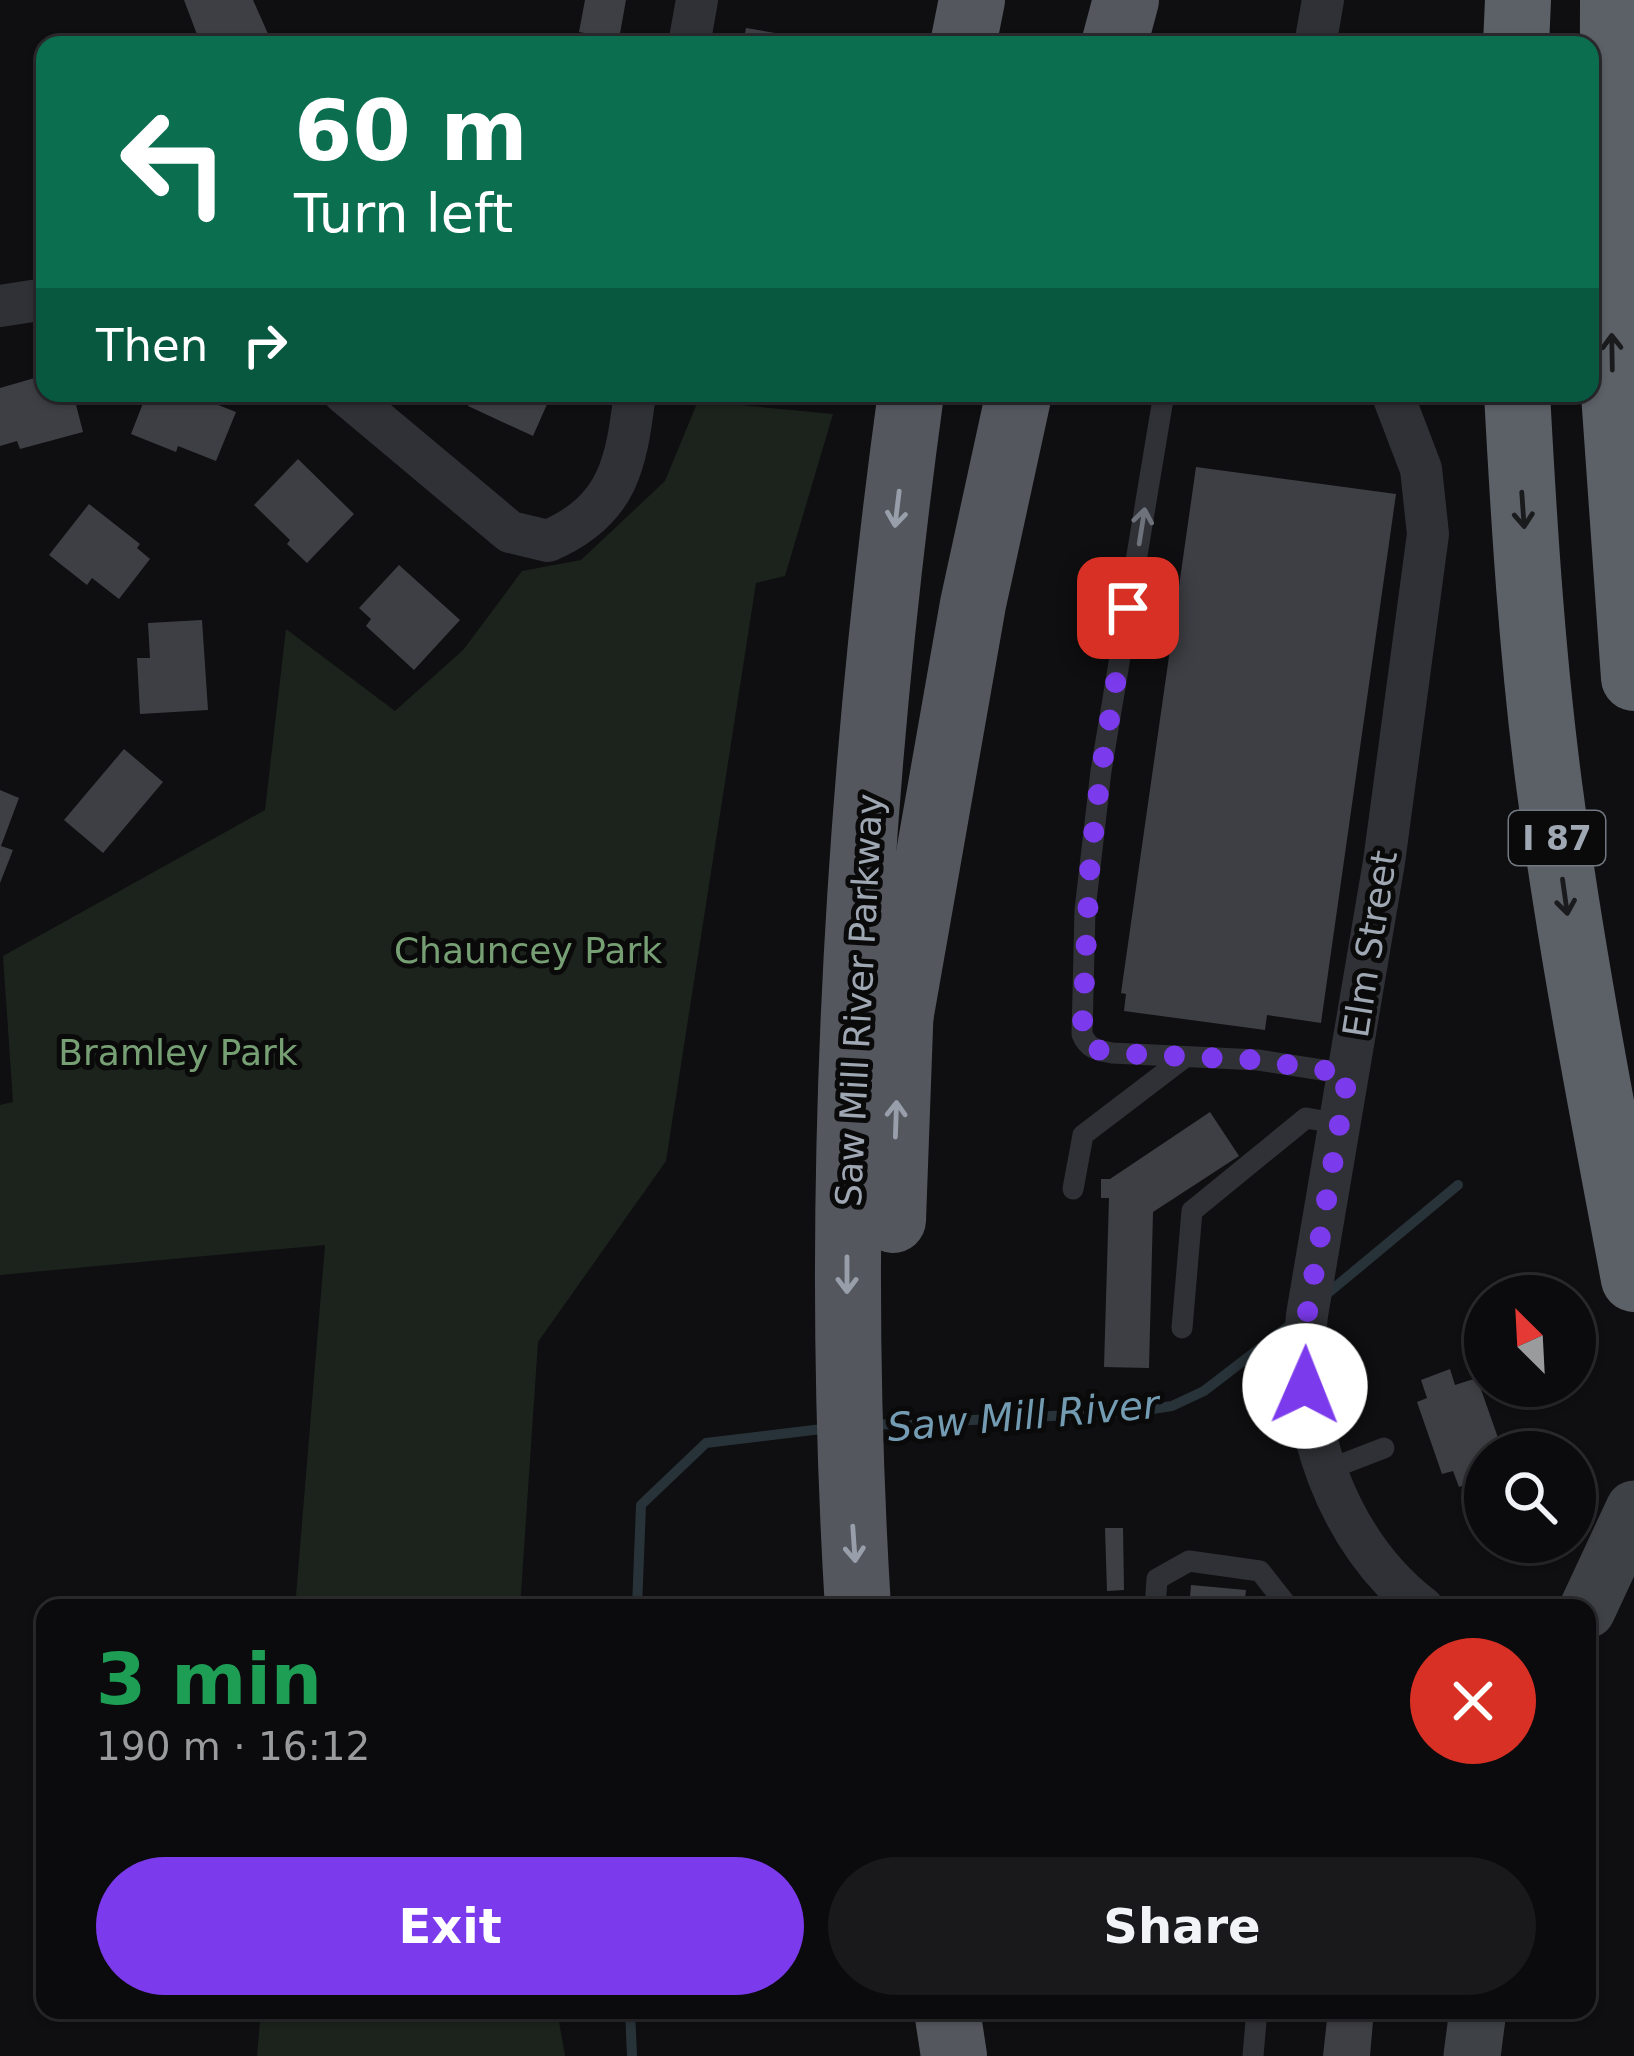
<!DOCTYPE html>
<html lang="en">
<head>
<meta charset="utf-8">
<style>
  body { margin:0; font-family:"DejaVu Sans",sans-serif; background:#19191b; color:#f1f3f6; height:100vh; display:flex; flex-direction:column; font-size:45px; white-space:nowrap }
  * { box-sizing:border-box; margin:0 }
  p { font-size:39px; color:#9a9b9d }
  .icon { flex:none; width:66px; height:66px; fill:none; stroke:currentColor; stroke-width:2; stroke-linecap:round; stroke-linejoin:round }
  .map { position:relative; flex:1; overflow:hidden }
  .sheet { position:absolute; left:36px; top:1599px; width:1560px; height:420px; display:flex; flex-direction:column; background:#0b0b0d; border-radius:24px; box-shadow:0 3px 9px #0004,0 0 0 3px #2b2b2e }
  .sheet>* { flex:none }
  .guide { position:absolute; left:36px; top:36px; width:1563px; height:366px; border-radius:24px; box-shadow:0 3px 9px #0004,0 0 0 3px #2b2b2e; background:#0b6e4f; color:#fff; overflow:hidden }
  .needle { width:78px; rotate:336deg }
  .tools { position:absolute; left:1464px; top:1275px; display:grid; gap:24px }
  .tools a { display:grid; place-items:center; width:132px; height:132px; border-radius:50%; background:#0b0b0d; box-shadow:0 3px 9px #0004,0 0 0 3px #2b2b2e; font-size:60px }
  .pin { position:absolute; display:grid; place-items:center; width:102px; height:102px; color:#fff; margin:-51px; border-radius:24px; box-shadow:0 6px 18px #0006 }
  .me { position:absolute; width:132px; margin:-66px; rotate:1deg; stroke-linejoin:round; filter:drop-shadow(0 0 9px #0008) }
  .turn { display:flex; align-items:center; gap:42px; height:252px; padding:0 60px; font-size:54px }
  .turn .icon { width:156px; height:156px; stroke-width:2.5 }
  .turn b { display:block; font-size:84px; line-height:102px }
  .then { display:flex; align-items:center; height:114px; padding:0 60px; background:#0003; gap:24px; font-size:45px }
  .round { display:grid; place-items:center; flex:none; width:126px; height:126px; border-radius:63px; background:#19191b }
  .overview { display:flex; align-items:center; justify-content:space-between; height:204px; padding:0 60px }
  h1 { font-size:72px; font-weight:700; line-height:90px; color:#1e9e55 }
  .action { display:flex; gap:24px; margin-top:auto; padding:24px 60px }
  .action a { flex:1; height:138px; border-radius:72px; background:#7c3aed; color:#fff; font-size:48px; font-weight:700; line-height:138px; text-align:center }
  .action a+a { background:#19191b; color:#f1f3f6 }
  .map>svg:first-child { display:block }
  .green { fill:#1b231c }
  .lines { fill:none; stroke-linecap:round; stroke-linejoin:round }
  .stream { stroke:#283339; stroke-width:10 }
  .building { fill:#3e3f44 }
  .service { stroke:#303136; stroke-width:21 }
  .minor { stroke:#303136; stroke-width:42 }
  .secondary { stroke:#3e4146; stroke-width:57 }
  .trunk { stroke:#54585e; stroke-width:66 }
  .motorway { stroke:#5c6067; stroke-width:66 }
  .oneway { stroke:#1a1b1d }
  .oneway2 { stroke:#989faa }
  .oneway3 { stroke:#6d727b }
  .route { stroke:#7c3aed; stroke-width:21; stroke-dasharray:0 37.8 }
  .labels { text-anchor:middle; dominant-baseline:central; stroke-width:10; stroke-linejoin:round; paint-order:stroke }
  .shield { fill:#0a0a0b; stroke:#727881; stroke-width:3 }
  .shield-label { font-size:33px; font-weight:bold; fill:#9fa7b3 }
  .street-label { font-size:36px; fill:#9fa7b3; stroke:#0a0a0b }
  .park-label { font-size:36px; fill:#779f74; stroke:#0a0a0b }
  .water-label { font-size:39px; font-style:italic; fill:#739bb1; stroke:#0a0a0b }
</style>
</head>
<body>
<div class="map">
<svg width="1634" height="2056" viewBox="0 0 1634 2056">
  <rect width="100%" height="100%" fill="#0f0f11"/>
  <!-- green -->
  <g class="green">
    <polygon points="698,401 833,414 785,576 756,583 666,1161 538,1342 520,1608 295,1608 325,1245 0,1275 0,1105 13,1102 3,956 265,810 286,629 395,711 464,649 522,571 581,560 665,481"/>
    <polygon points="261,2010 557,2010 565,2056 257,2056"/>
  </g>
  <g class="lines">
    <!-- stream -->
    <g class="stream">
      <polyline points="1322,1298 1458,1185"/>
      <polyline points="872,1425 1133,1412 1172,1406 1204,1391 1294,1322"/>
      <polyline points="637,1608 641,1505 706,1443 830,1428"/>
      <polyline points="630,2010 632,2056"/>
    </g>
  </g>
  <!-- building -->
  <g class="building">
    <polygon points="184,0 253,0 273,45 201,45"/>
    <polygon points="585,0 626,0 619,39 579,32"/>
    <polygon points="746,28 833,43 832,45 743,45"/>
    <polygon points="45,375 45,393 73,393 83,432 20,449 17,441 0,446 0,388"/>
    <polygon points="147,393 188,393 236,412 216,461 178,446 176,452 131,434"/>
    <polygon points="474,393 552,393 533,436 468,406"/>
    <polygon points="298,459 354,514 307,563 287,544 290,540 254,505"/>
    <polygon points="1196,467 1396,494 1321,1023 1267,1015 1265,1030 1124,1011 1126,994 1121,993"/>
    <polygon points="89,504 140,544 137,548 150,559 119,599 92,578 87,585 49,555"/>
    <polygon points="399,565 460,620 414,670 366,626 371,619 359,608"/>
    <polygon points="202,620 208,710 140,714 137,658 150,658 148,623"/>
    <polygon points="124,749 163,782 103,853 64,820"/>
    <polygon points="0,790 19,798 1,846 13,850 0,883"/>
    <polygon points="1210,1112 1239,1156 1153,1212 1149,1368 1104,1367 1109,1198 1101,1198 1101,1179 1110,1179"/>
    <polygon points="1450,1369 1455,1385 1477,1378 1503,1452 1485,1452 1482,1459 1485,1478 1459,1487 1453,1471 1442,1474 1417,1402 1427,1398 1421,1380"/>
    <polygon points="1105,1528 1123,1528 1124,1590 1107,1591"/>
    <polygon points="1191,1585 1246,1590 1244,1608 1189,1608"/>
    <polygon points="1328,2010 1374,2010 1370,2056 1323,2056"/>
  </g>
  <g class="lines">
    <!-- service -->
    <g class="service">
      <path d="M 1164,393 L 1101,771 L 1085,910 L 1082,1034 C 1088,1049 1097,1050 1112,1053 L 1258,1060 L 1348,1074"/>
      <polyline points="1073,1189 1083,1135 1184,1058"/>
      <polyline points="1182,1328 1192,1211 1306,1118 1340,1124"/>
      <polyline points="1327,1470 1384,1448"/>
      <polyline points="1155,1608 1157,1579 1189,1561 1260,1571 1289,1608"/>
      <polyline points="1253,2056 1257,2010"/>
    </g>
    <!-- minor -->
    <g class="minor">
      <polyline points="689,45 697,0"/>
      <polyline points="1315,45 1323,0"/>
      <polyline points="0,306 45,299"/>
      <path d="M 344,393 L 510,532 L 548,541 C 619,510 626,464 635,393"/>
      <path d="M 1392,393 L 1421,469 L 1428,534 L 1384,862 L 1307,1315 C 1295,1421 1337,1542 1423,1608"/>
    </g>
    <!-- secondary -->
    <g class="secondary">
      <polyline points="1587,1610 1634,1509"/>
      <polyline points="1472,2056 1478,2010"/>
    </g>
    <!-- trunk -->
    <g class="trunk">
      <polyline points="963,45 972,0"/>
      <polyline points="1114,45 1126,0"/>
      <polyline points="900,1019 973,604 1019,393"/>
      <polyline points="893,1220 901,1000"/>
      <path d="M 858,1608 C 833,1203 856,795 911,393"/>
      <polyline points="947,2010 954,2056"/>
    </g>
    <!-- motorway -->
    <g class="motorway">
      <polyline points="1613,0 1612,365 1634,678"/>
      <polyline points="1516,45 1518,0"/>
      <path d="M 1517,393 C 1524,524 1532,654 1549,784 C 1571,950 1603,1115 1634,1279"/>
    </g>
  </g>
  <!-- one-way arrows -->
  <defs><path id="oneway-shaft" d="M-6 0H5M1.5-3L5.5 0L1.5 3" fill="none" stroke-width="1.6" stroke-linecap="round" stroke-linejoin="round" transform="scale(3)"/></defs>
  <g class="oneway">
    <use href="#oneway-shaft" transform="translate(1612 352) rotate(-91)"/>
    <use href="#oneway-shaft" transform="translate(1523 510) rotate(86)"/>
    <use href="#oneway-shaft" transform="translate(1565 897) rotate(82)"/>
  </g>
  <g class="oneway2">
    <use href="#oneway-shaft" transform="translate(897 509) rotate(97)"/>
    <use href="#oneway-shaft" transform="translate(896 1119) rotate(-88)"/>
    <use href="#oneway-shaft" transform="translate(847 1275) rotate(90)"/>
    <use href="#oneway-shaft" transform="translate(854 1544) rotate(86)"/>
  </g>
  <use class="oneway3" href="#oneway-shaft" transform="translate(1142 526) rotate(-81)"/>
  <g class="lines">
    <!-- route -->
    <path class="route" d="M 1128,608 L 1101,771 L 1090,864 L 1082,1034 C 1088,1049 1097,1050 1112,1053 L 1258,1060 L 1348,1074 L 1307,1315 L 1305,1386"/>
  </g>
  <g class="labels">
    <!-- shield labels -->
    <rect class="shield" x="1509" y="811" width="96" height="54" rx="9"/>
    <g class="shield-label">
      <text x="1557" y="838">I 87</text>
    </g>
    <!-- street labels -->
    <g class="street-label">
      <text transform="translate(1370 944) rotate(-81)">Elm Street</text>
      <text transform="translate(859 1000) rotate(-87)">Saw Mill River Parkway</text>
    </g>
    <!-- park labels -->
    <g class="park-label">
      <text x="528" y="950">Chauncey Park</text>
      <text x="178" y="1052">Bramley Park</text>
    </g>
    <!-- water labels -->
    <g class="water-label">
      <text transform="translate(1023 1416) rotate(-5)">Saw Mill River</text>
    </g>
  </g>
</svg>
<div class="tools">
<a><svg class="needle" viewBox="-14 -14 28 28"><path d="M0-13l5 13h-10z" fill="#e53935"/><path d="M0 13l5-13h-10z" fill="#9a9b9d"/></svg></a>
<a><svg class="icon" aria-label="search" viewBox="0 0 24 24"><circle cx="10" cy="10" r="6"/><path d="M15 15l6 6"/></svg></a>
</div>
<div class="pin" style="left:1128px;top:608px;background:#d93025"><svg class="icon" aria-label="arrive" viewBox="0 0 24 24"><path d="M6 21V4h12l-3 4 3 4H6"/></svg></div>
<svg class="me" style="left:1305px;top:1386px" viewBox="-20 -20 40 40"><circle r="19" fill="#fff"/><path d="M0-13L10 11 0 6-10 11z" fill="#7c3aed"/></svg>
<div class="guide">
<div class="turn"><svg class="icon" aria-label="left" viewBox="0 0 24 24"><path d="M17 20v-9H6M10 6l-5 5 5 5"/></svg><div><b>60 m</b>Turn left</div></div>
<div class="then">Then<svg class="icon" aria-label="right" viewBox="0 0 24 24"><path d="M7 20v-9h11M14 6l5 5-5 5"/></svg></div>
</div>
<section class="sheet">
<div class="overview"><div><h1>3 min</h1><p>190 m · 16:12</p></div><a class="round" style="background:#d93025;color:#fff"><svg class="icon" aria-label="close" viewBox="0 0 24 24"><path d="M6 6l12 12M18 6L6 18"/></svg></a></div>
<div class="action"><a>Exit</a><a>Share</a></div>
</section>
</div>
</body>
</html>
